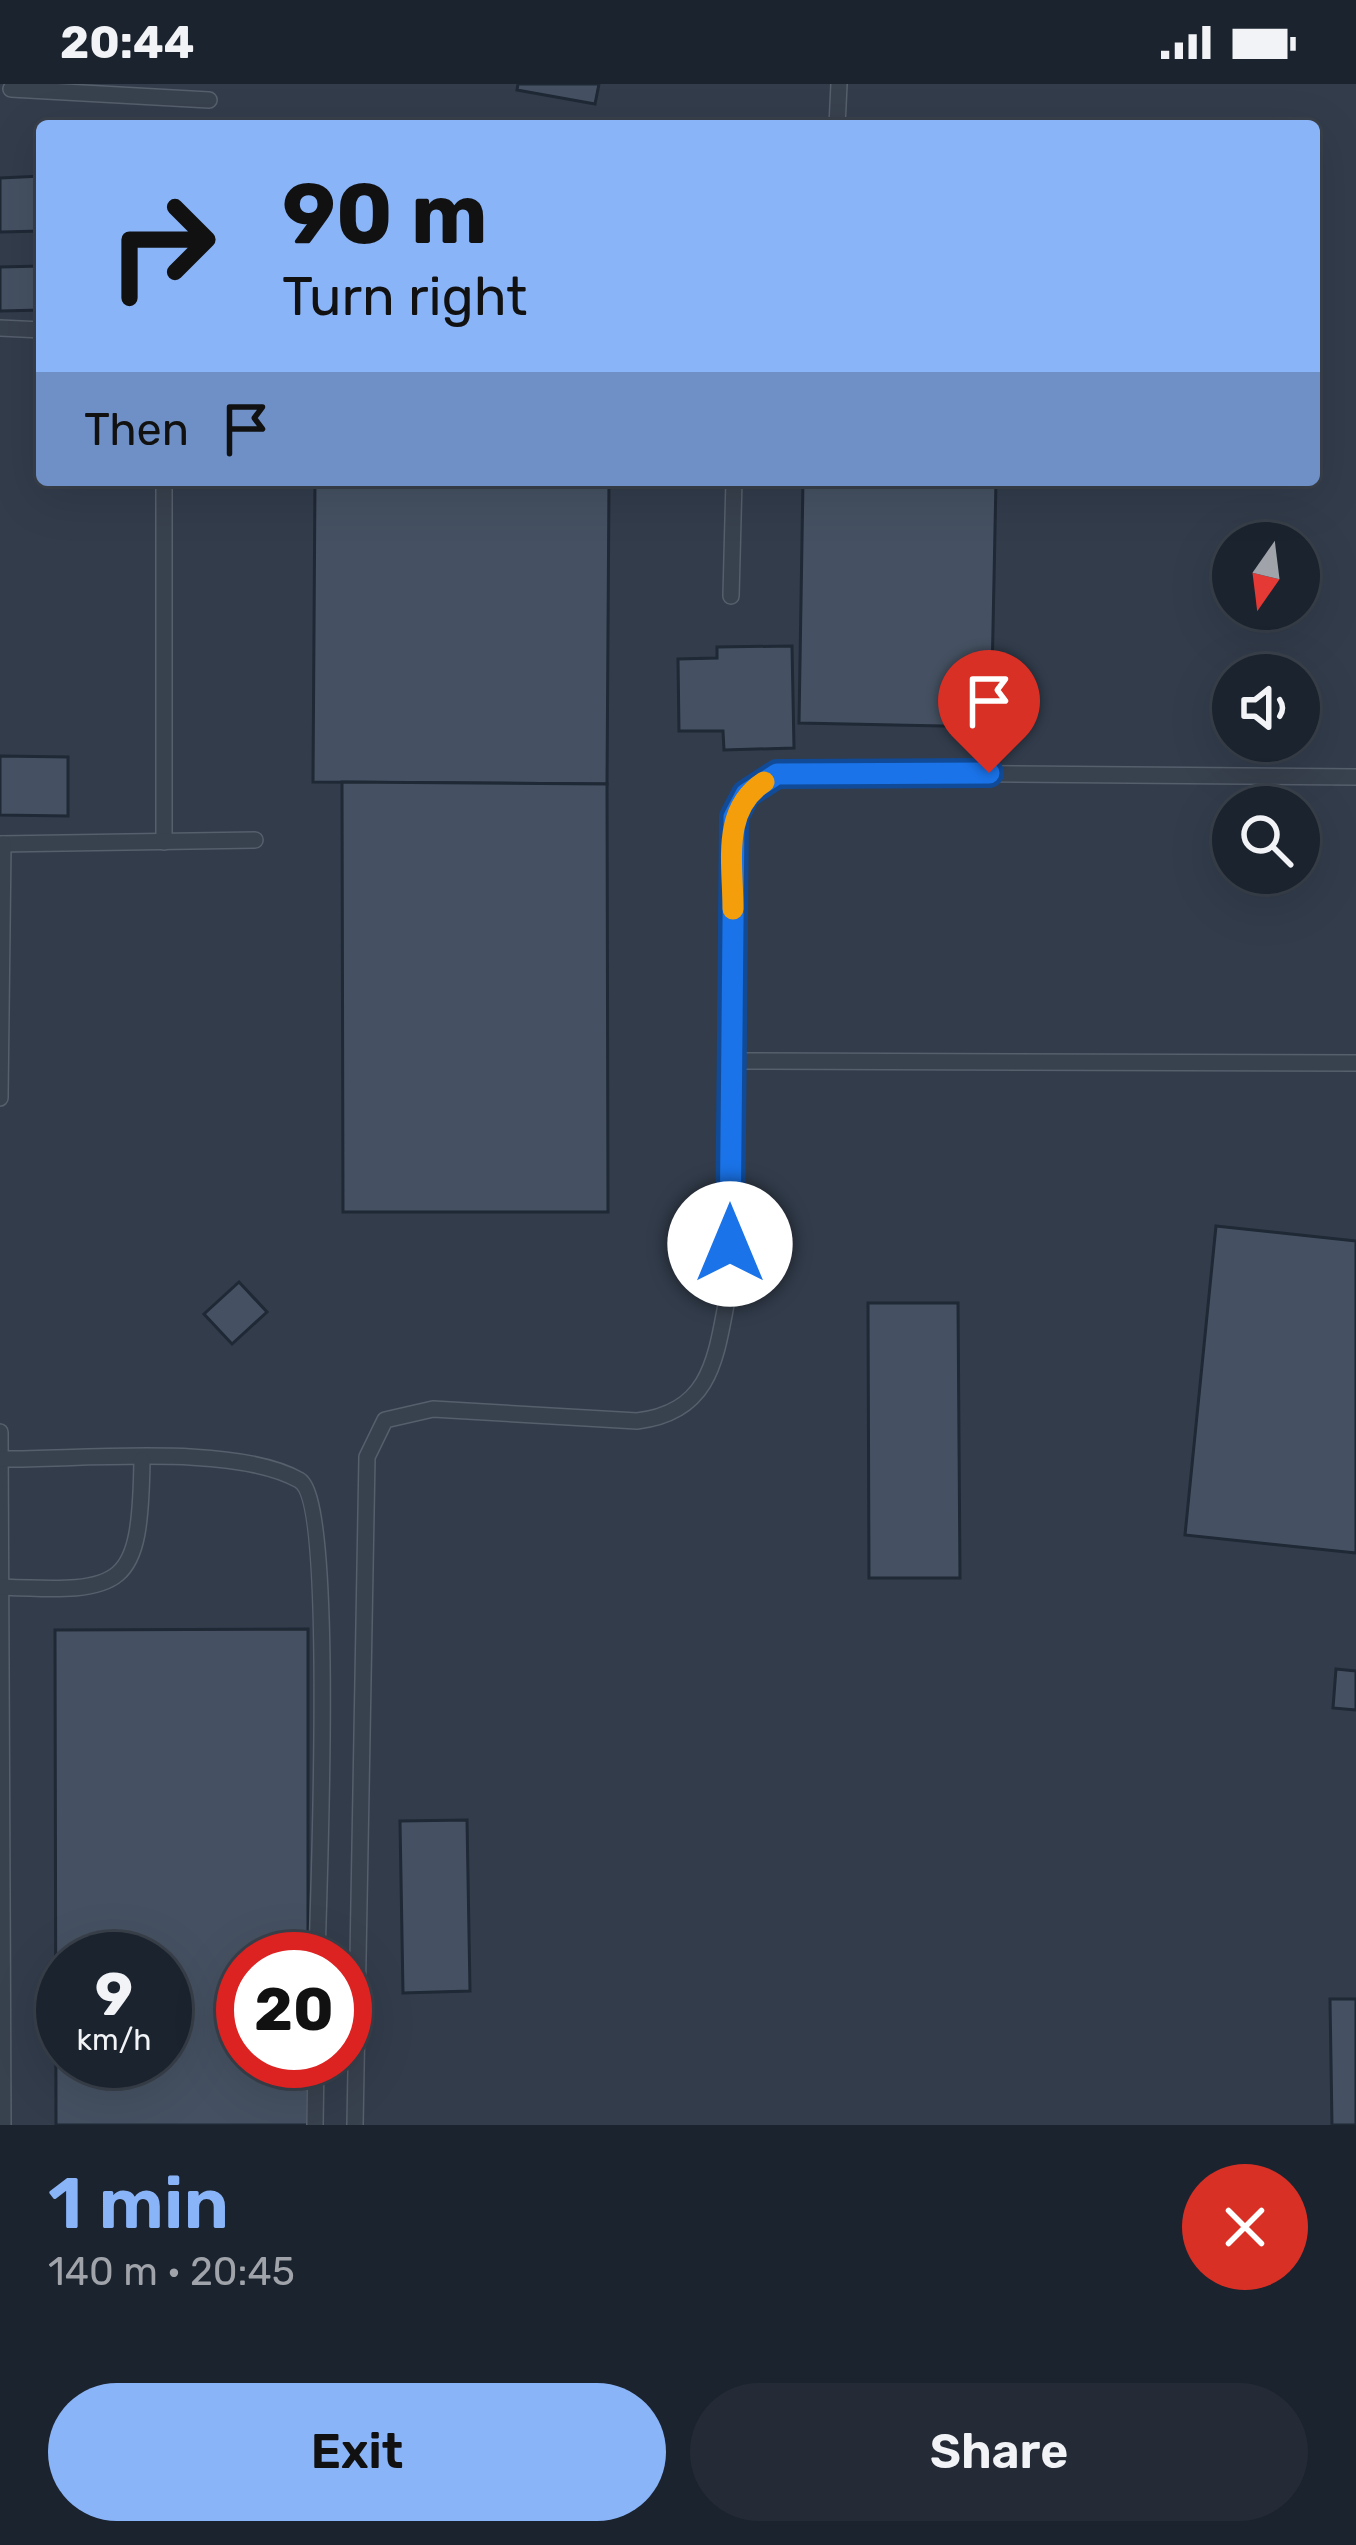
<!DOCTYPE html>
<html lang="en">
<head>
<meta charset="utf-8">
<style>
  body { margin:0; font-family:Rubik,sans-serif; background:#242b36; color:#f1f3f6; height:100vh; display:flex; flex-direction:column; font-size:45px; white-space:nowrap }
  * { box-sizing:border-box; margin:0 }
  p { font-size:39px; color:#a0a4aa }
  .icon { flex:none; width:66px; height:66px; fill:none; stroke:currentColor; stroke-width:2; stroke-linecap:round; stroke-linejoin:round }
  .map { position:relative; height:2041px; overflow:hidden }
  .panel { display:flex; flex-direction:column; background:#1b232e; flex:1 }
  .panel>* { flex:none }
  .hud { position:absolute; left:36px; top:36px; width:1284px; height:366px; border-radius:12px; box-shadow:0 12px 48px #0002,0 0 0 3px #39404a; background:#8ab4f8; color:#111; overflow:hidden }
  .needle { width:78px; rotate:194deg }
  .buttons { position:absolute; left:1212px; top:438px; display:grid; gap:24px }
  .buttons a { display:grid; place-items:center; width:108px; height:108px; border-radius:50%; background:#1b232e; box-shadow:0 12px 48px #0002,0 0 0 3px #39404a; font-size:60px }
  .speed { position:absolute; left:36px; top:1848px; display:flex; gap:24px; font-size:60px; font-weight:700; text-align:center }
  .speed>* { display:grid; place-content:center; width:156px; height:156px; border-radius:50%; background:#1b232e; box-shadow:0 12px 48px #0002,0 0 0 3px #39404a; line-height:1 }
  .speed small { font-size:30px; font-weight:400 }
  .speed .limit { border:18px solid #d22; background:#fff; color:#111 }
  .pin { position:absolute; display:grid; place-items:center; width:102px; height:102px; color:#fff; margin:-123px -51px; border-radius:50% 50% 50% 0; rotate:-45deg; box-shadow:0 0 12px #0007 }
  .pin .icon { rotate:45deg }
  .me { position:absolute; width:132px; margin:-66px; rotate:0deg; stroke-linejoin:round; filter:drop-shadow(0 0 9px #0008) }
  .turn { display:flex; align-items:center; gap:42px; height:252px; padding:0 48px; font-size:54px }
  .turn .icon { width:156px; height:156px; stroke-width:2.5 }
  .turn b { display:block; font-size:84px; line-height:102px }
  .then { display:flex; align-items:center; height:114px; padding:0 48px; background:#0003; gap:24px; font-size:45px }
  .round { display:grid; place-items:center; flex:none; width:126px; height:126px; border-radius:63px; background:#242b36 }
  .headline { display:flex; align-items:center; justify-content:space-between; height:204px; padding:0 48px }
  h1 { font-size:72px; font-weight:600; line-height:90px; color:#8ab4f8 }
  .button { display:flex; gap:24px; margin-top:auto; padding:24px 48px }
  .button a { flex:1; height:138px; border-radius:72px; background:#8ab4f8; color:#111; font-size:48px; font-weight:600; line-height:138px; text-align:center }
  .button a+a { background:#242b36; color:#f1f3f6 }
  .status { display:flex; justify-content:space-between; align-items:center; height:84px; padding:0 60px; background:#1b232e; direction:ltr }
  .status svg { height:33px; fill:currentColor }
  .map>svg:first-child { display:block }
  .airport { fill:#323c4b; fill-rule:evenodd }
  .building { fill:#455162; stroke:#1f2835; stroke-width:3; fill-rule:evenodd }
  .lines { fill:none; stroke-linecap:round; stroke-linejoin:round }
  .service-casing { stroke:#565f6c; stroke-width:18 }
  .service { stroke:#38414e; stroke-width:15 }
  .route-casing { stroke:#114b97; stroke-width:30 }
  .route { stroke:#1a73e8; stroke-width:21 }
  .slow { stroke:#f59e0b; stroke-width:21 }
</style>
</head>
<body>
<div class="status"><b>20:44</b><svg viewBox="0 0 49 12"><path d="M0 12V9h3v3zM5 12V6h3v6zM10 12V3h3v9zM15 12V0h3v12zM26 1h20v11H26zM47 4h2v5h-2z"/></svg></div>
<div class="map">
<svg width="1356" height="2041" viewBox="0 0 1356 2041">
  <rect width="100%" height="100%" fill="#242f3e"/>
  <!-- airport -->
  <path class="airport" d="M 0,0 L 1356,0 L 1356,2041 L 0,2041 ZM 42,42 L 1314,42 L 1314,396 L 42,396 ZM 1233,459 L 1299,459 L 1299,525 L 1233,525 ZM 1233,591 L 1299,591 L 1299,657 L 1233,657 ZM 1233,723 L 1299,723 L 1299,789 L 1233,789 ZM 63,1875 L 165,1875 L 165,1977 L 63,1977 ZM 243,1875 L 345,1875 L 345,1977 L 243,1977 Z"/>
  <!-- building -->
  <g class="building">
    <polygon points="518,0 599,0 595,20 517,6"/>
    <polygon points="42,92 42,147 0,148 0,94"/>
    <polygon points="42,182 42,226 0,227 0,183"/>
    <polygon points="315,396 609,396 607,700 313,698"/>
    <polygon points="803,396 996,396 991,643 799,639"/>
    <polygon points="792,562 794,664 724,666 723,647 679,647 678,575 717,574 717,563"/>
    <polygon points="0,672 68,673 68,732 0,731"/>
    <polygon points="342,698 607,700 608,1128 343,1128"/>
    <polygon points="1216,1142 1356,1157 1356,1469 1185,1451"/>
    <polygon points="239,1198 267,1228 232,1260 204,1230"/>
    <polygon points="868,1219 958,1219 960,1494 869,1494"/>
    <path d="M 308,1545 L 308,1875 L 243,1875 L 243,1977 L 309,1977 L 309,2041 L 56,2041 L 55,1546 ZM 63,1875 L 165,1875 L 165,1977 L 63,1977 Z"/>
    <polygon points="1336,1585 1356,1587 1356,1626 1333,1624"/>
    <polygon points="467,1736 470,1907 403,1909 400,1737"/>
    <polygon points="1330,1915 1356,1915 1356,2041 1332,2041"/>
  </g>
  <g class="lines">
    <defs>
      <g id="service">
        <polyline points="11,5 209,16"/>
        <polyline points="837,42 839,0"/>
        <polyline points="0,244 42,246"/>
        <polyline points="164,396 164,758"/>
        <polyline points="731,512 734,396"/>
        <polyline points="0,760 255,756"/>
        <polyline points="731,977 1356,979"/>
        <polyline points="0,1014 3,760"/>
        <polyline points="0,1348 3,2041"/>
        <path d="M 0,1375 C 79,1376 233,1359 299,1396 C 336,1416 318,1812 317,1875"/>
        <path d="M 2,1503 C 126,1509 140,1504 142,1376"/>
        <polyline points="315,2041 316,1977"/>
        <path d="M 355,2041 L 367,1373 L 385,1336 L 433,1325 L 637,1337 C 714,1328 716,1270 729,1205 L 733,733 C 750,702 770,690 805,688 L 1356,693"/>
      </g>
    </defs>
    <!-- service casing -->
    <use href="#service" class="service-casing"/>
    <!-- service -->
    <use href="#service" class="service"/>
  </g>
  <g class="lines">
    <defs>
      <polyline id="route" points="730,1160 734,733 746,710 777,690 989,689"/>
    </defs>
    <!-- route casing -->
    <use href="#route" class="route-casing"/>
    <!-- route -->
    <use href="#route" class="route"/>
    <!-- slow -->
    <path class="slow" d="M 733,825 C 733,779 721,726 764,698"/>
  </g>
</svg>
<div class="buttons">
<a><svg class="needle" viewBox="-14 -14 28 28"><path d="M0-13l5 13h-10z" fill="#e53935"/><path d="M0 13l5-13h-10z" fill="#a0a4aa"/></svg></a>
<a><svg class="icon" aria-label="sound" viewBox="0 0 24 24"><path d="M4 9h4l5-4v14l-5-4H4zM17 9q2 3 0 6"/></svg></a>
<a><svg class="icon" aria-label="search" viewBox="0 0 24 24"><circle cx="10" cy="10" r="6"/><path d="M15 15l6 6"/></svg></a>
</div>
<div class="speed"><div>9<small>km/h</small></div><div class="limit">20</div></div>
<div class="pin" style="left:989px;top:689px;background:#d93025"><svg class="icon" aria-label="arrive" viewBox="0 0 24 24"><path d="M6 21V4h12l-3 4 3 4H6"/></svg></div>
<svg class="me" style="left:730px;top:1160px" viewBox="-20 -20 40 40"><circle r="19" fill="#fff"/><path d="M0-13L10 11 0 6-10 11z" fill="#1a73e8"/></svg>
<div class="hud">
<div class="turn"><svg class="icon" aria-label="right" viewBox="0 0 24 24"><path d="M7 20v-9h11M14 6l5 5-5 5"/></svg><div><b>90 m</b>Turn right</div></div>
<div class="then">Then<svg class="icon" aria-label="arrive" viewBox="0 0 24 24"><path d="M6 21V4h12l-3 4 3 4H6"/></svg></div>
</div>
</div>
<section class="panel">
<div class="headline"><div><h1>1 min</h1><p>140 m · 20:45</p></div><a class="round" style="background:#d93025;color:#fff"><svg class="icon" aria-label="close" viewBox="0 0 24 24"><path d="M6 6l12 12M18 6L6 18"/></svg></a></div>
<div class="button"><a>Exit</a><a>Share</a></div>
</section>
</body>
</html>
